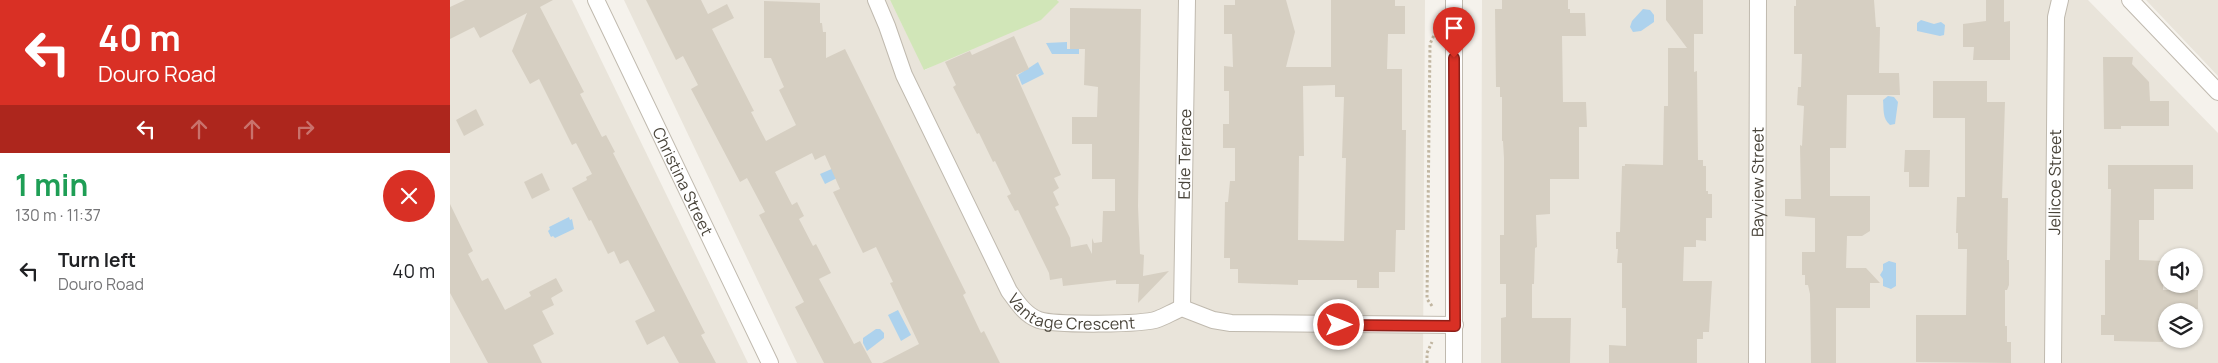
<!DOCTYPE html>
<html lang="en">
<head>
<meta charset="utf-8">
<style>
  body { margin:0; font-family:Manrope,sans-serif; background:#f6f6f6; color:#202124; height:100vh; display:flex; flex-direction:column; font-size:19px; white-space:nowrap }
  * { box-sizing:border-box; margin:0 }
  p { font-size:16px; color:#757577 }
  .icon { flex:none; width:28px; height:28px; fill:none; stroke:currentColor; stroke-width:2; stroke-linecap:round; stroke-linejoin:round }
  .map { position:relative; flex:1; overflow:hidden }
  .details { display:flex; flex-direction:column; background:#fff; width:450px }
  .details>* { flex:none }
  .hud { background:#d93025; color:#fff; overflow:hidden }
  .controls { position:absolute; left:1708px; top:248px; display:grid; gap:10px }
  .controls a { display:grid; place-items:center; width:45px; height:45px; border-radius:50%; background:#fff; box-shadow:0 1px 4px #0004; font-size:25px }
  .pin { position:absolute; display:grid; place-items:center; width:42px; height:42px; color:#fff; margin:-51px -21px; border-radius:50% 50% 50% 0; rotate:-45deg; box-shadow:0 0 5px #0007 }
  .pin .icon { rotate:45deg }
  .me { position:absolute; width:55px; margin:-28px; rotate:90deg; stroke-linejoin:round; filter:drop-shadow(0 0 4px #0008) }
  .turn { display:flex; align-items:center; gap:18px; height:105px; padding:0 15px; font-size:22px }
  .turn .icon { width:65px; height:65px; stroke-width:2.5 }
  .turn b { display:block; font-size:35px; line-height:42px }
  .lanes { display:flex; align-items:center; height:48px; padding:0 15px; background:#0003; justify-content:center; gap:25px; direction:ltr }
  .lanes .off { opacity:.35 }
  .round { display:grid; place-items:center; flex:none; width:52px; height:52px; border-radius:26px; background:#f6f6f6 }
  .head { display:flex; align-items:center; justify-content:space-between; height:85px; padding:0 15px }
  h1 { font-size:30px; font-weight:700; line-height:38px; color:#1e9e55 }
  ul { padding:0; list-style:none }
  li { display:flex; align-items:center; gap:15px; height:65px; padding:0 15px }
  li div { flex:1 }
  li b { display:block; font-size:19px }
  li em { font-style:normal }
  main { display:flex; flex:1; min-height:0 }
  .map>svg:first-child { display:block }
  .residential { fill:#e9e4da; fill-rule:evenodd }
  .green { fill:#d1e6b8 }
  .water { fill:#add2ed }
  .building { fill:#d6cfc2; fill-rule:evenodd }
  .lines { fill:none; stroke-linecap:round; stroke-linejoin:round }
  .minor-casing { stroke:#c0baaf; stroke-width:18 }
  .path { stroke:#c1b6a1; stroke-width:3; stroke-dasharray:2.5 2.5; stroke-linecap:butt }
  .minor { stroke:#fff; stroke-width:16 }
  .route-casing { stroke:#8d1f18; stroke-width:12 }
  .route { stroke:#d93025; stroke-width:9 }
  .labels { text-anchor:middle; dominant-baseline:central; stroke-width:4; stroke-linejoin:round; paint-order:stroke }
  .street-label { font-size:16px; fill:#49443a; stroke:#fff }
</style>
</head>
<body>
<main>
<section class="details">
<div class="hud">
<div class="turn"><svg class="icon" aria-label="left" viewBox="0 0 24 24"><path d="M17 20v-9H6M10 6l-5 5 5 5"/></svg><div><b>40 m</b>Douro Road</div></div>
<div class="lanes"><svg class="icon" aria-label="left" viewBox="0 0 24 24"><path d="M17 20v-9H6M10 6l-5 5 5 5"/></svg><svg class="icon off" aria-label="ahead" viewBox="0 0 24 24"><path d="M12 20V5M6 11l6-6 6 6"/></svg><svg class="icon off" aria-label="ahead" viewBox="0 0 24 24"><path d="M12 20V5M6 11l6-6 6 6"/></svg><svg class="icon off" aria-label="right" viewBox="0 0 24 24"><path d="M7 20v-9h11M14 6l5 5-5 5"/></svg></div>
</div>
<div class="head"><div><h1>1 min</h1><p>130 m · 11:37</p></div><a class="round" style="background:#d93025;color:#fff"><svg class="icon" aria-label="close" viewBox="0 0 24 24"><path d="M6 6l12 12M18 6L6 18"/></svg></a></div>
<ul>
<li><svg class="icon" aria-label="left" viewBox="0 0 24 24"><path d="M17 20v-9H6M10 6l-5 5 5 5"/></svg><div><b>Turn left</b><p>Douro Road</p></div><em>40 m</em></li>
</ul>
</section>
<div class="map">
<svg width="1768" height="363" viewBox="0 0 1768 363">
  <rect width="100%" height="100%" fill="#f5f2ec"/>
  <!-- residential -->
  <g class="residential">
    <polygon points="0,0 122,0 298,363 0,363"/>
    <polygon points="174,0 440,0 475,70 608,1 607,0 975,0 973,363 347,363"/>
    <path d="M 1032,0 L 1638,0 L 1768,133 L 1768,363 L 1031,363 ZM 1716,256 L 1744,256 L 1744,284 L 1716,284 ZM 1716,311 L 1744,311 L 1744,339 L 1716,339 Z"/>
    <polygon points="1696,0 1768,0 1768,76"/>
  </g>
  <!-- green -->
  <polygon class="green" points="440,0 607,0 609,2 591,20 474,70"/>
  <!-- water -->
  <g class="water">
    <polygon points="1193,9 1200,10 1204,15 1204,22 1191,31 1183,32 1180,27 1182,21"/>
    <polygon points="1471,20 1484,24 1491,22 1495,25 1494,35 1490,36 1467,31 1467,23"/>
    <polygon points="617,42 617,49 629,49 629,54 602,54 596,43"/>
    <polygon points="588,62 594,74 572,85 568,75"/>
    <path d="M 1438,96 L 1444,97 L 1448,102 L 1445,124 L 1440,125 C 1432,118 1434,109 1433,100 Z"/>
    <polygon points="391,165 401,171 375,184 370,174"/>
    <polygon points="119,217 120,220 122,219 124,229 105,238 103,236 101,237 98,231 100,229 99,227"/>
    <polygon points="1439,261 1446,263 1446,286 1441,289 1433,286 1433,279 1430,275 1433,270 1433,264"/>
    <polygon points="448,310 461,335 451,341 438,315"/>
    <polygon points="426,329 430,329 434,333 434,338 417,351 413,343 413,338"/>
  </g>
  <!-- building -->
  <g class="building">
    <polygon points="15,0 103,0 90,7 134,92 130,94 152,137 156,135 165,152 163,153 255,333 251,335 266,363 229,363 214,336 197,345 185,321 205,311 178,260 170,264 164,251 158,254 141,220 139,221 122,188 137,180 136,177 142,174 126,143 122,145 89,79 80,84 62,51 77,13 30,38 24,27 0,39 0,7"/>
    <polygon points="196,0 251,0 258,14 277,4 284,18 262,29 304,111 301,112 316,141 346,125 329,90 334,87 321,58 314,58 314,1 370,3 370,23 372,23 373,32 376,32 376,58 395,49 516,293 513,295 531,333 534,331 550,363 432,363 469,344 440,283 443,282 426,247 413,253 383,192 390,189 375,155 365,160 362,153 325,172 342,205 347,202 354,216 349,219 363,246 366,244 381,273 369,279 404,344 410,341 422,363 374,363 345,307 354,302 309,215 315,212 297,178 290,182 241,89 248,85 233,56 226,60"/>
    <path d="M 785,0 L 836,0 L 845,32 L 836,67 L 881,67 L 881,0 L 945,0 L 945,6 L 955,6 L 955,34 L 938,34 L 937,69 L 952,69 L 952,130 L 956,130 L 955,230 L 946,230 L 945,272 L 929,272 L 929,288 L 907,288 L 907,280 L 848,280 L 848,285 L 788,283 L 788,269 L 780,269 L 780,258 L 774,258 L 775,202 L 778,202 L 780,181 L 785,181 L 785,148 L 773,148 L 773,124 L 779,124 L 779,91 L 774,91 L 774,66 L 783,67 L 782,34 L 774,34 L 774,5 L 785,5 ZM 885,85 L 885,97 L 894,97 L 892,158 L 896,158 L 894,241 L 848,240 L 849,156 L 854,156 L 853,86 Z"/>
    <polygon points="1052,0 1118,0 1118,9 1120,9 1120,13 1135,13 1136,36 1112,36 1113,102 1136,102 1137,127 1129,127 1129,179 1100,179 1100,214 1086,215 1087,247 1085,248 1084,284 1082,284 1082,318 1121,318 1120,363 1051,363 1051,318 1056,317 1056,284 1050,284 1050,235 1054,235 1054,158 1053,141 1052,141 1052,97 1050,97 1050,87 1046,87 1045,9 1052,9"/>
    <polygon points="1216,0 1253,0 1253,34 1244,34 1244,72 1247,71 1248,160 1253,160 1253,166 1256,166 1256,191 1258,191 1258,194 1262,194 1262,218 1256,218 1256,241 1246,240 1246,247 1234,247 1233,281 1262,281 1259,332 1253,332 1253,339 1247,339 1247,363 1159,363 1159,345 1176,346 1176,308 1172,308 1172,263 1167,263 1168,249 1166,249 1166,232 1170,232 1172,166 1175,166 1175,164 1213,165 1214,106 1218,106 1218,48 1237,48 1216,20"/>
    <polygon points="1346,0 1424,0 1426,27 1430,27 1429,73 1449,73 1450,95 1397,95 1396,148 1380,148 1380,196 1420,196 1420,231 1412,236 1397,236 1396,268 1416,268 1430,283 1420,283 1420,308 1386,308 1386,363 1361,363 1360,294 1358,285 1355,285 1355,275 1352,275 1352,252 1365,252 1365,218 1335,216 1335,199 1351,199 1350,145 1352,146 1354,106 1347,105 1348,87 1351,87 1352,54 1344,54 1344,6 1346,6"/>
    <polygon points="1536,0 1554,0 1554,22 1560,21 1560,60 1523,60 1524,47 1513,47 1513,24 1536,21"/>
    <polygon points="620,8 691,9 688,206 690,254 694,255 693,276 719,271 688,303 689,284 666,284 666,280 613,286 612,278 600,280 599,273 568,210 565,211 557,196 561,194 545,161 543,162 529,133 527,134 503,87 506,85 495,62 520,51 522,55 564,36 579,69 566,75 611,175 604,178 609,188 603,192 609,205 605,207 620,238 621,247 637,244 642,254 642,238 644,243 652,242 653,211 665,211 665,179 642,179 642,144 622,144 622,117 647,117 648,87 634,85 635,49 620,49"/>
    <polygon points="1653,57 1683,57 1682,64 1699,82 1700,101 1719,101 1719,126 1671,126 1671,129 1654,129"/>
    <polygon points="1483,81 1537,81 1537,102 1555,102 1552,198 1558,198 1557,260 1559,260 1559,285 1557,290 1555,290 1555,326 1557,326 1557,342 1561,342 1561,363 1466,362 1466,315 1516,315 1517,249 1508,249 1508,233 1506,233 1507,197 1515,197 1515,118 1483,118"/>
    <polygon points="26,109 34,125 14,136 6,120"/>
    <polygon points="1455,150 1480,150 1479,187 1459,187 1459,172 1454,172"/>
    <polygon points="1658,165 1743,165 1743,189 1704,189 1704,220 1689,220 1689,260 1713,261 1713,290 1748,290 1748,309 1716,309 1716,332 1713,332 1713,342 1664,341 1664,335 1651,335 1651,315 1655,315 1655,260 1660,260 1661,189 1658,189"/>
    <polygon points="92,173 100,190 82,199 74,182"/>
    <polygon points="0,204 23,251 18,254 32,281 38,278 55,310 81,296 79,292 106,278 113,291 101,298 104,305 92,311 104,334 83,345 92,363 38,363 0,293"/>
  </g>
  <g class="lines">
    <defs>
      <g id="minor">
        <path id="s1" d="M 146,0 L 320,363"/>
        <path id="s2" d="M 426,0 L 437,26 L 454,75 L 559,291 C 567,302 575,315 589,320 C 604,325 693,325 708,319 C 716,316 724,311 732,308 L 763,320 L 781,323 L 1005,325"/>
        <polyline points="1680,0 1768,92"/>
        <path id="s3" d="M 732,308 L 737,0"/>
        <polyline points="1004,363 1004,0"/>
        <path id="s4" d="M 1307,363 L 1308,0"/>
        <path id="s5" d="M 1603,363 L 1606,17 L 1610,0"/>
      </g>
    </defs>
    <!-- minor casing -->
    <use href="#minor" class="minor-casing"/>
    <!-- path -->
    <g class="path">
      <polyline points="982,306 977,299 980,44 985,33"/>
      <polyline points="977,363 977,353 982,342"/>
    </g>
    <!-- minor -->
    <use href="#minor" class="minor"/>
  </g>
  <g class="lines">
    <defs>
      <polyline id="route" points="889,325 1005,326 1004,58"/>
    </defs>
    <!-- route casing -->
    <use href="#route" class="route-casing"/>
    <!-- route -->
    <use href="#route" class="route"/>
  </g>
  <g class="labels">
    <!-- street labels -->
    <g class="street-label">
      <text stroke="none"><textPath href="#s3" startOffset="154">Edie Terrace</textPath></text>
      <text stroke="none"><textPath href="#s5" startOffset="181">Jellicoe Street</textPath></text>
      <text stroke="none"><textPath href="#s1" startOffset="201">Christina Street</textPath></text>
      <text stroke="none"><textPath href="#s4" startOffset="181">Bayview Street</textPath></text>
      <text stroke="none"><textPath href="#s2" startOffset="392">Vantage Crescent</textPath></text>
    </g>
  </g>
</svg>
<div class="controls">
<a><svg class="icon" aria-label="sound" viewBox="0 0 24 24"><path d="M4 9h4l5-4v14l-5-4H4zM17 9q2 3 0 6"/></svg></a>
<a><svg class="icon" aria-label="layers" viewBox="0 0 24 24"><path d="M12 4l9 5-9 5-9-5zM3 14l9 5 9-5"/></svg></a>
</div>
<div class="pin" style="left:1004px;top:58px;background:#d93025"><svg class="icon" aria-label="arrive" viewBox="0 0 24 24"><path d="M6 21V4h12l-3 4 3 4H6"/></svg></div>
<svg class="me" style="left:889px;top:325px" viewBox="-20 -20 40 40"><circle r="17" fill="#d93025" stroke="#fff" stroke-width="3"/><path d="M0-11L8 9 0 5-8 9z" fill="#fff"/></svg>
</div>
</main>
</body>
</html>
